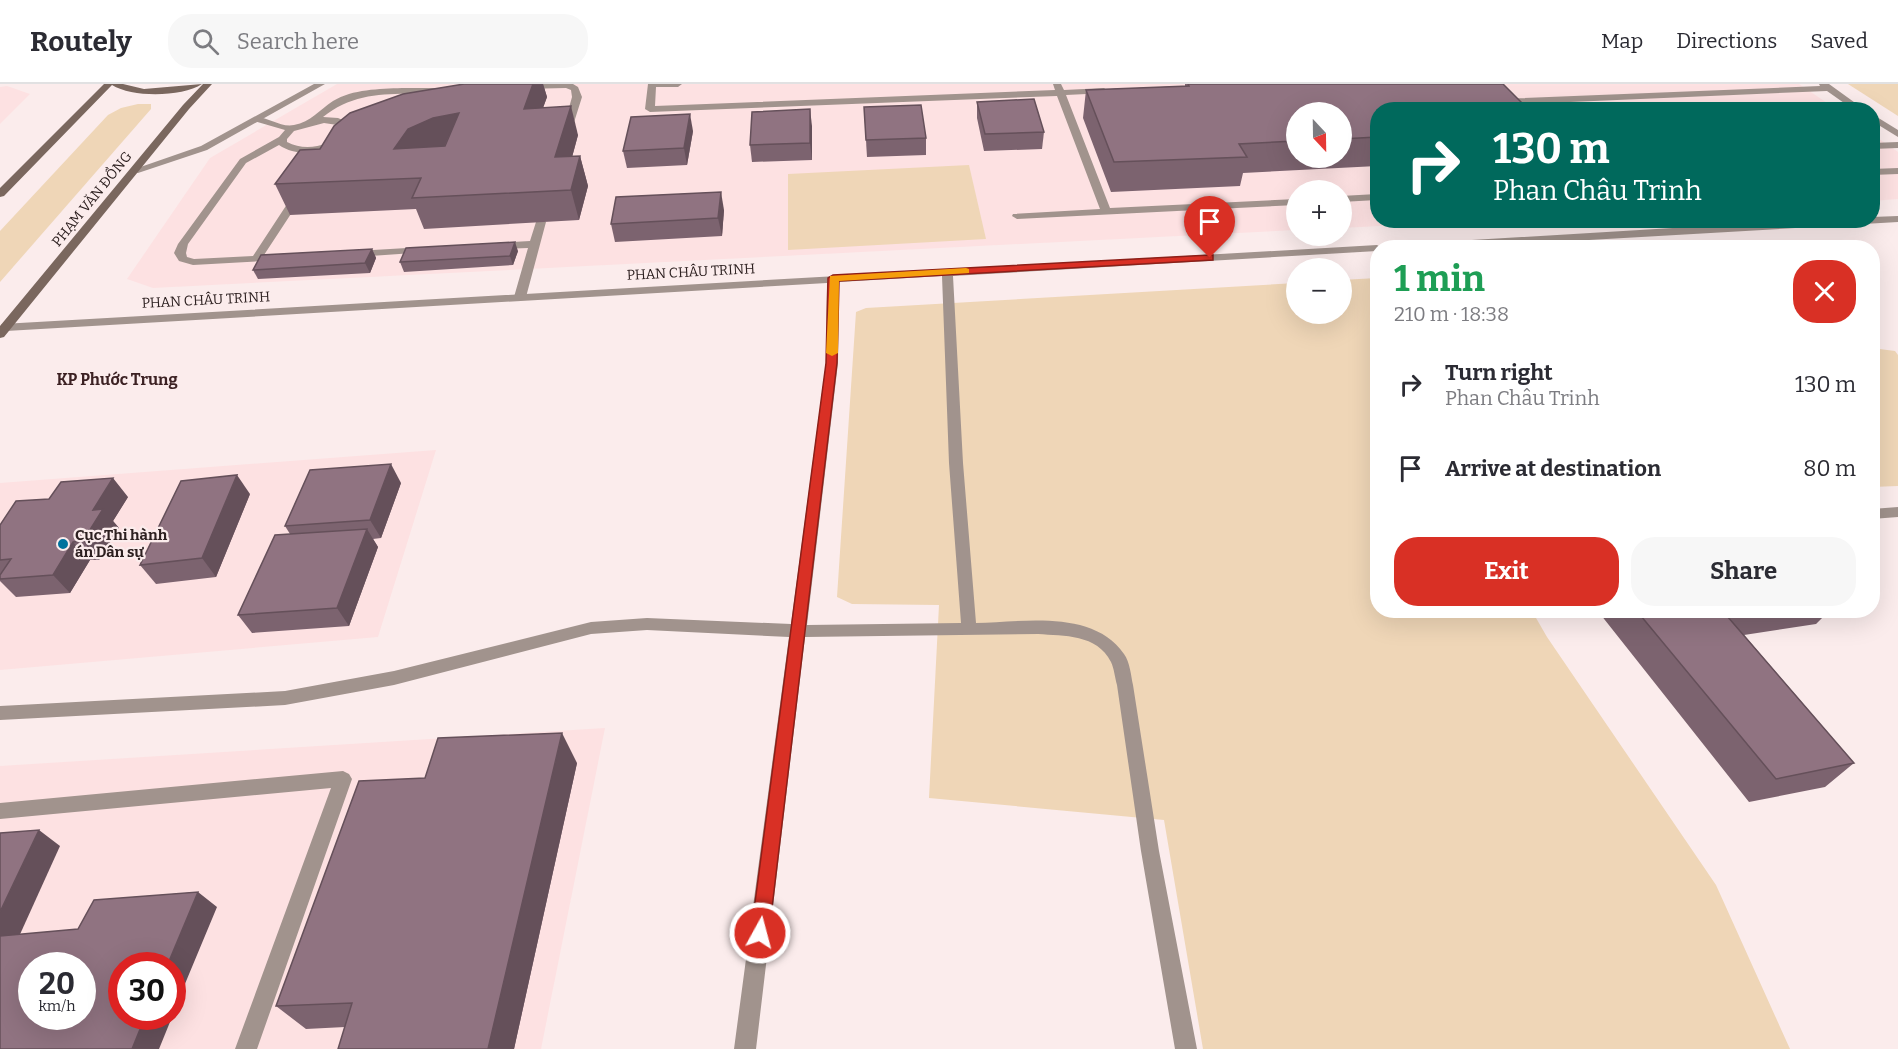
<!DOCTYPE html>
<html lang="en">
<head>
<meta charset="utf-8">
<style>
  body { margin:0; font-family:Bitter,serif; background:#f7f7f7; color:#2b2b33; height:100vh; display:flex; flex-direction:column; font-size:22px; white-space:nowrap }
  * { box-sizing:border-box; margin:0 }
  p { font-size:20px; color:#7c7c81 }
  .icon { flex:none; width:33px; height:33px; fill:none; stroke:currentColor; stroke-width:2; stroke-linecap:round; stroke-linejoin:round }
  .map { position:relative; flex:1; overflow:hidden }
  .sheet { position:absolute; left:1370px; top:156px; width:510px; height:378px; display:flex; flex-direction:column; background:#fff; border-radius:24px; box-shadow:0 6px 24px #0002 }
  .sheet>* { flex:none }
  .banner { position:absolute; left:1370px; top:18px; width:510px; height:126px; border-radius:24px; box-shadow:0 6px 24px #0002; background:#00695c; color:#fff; overflow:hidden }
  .needle { width:39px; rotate:158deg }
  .tools { position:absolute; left:1286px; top:18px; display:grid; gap:12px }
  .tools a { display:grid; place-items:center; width:66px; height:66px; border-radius:50%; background:#fff; box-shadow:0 6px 24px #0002; font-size:30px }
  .speed { position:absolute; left:18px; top:868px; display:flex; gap:12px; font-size:30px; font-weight:700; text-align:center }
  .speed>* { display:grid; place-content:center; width:78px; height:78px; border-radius:50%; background:#fff; box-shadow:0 6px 24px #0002; line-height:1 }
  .speed small { font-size:15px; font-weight:400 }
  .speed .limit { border:9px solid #d22; background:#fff; color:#111 }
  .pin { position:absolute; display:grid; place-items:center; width:51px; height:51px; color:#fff; margin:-62px -26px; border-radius:50% 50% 50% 0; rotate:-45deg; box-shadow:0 0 6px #0007 }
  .pin .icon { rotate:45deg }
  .me { position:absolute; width:66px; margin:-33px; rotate:7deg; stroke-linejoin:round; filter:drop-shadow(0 0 4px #0008) }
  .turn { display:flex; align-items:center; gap:21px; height:126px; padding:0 24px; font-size:27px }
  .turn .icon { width:78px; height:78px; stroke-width:2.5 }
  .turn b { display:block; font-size:42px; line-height:51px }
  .round { display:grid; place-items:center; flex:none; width:63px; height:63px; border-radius:24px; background:#f7f7f7 }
  .overview { display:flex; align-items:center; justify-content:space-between; height:102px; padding:0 24px }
  h1 { font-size:36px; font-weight:700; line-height:45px; color:#1e9e55 }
  .button { display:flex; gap:12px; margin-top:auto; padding:12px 24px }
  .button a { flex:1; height:69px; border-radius:24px; background:#d93025; color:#fff; font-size:24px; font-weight:700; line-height:69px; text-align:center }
  .button a+a { background:#f7f7f7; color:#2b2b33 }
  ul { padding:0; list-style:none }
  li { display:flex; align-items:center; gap:18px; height:84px; padding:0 24px }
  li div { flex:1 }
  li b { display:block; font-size:22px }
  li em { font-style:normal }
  header { display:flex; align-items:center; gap:36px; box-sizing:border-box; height:84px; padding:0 30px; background:#fff; border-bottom:2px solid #e1e1e2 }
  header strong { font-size:28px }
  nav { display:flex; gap:33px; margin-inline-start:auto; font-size:21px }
  .search { width:420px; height:54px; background:#f7f7f7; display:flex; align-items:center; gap:15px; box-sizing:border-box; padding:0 21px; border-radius:24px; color:#7c7c81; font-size:22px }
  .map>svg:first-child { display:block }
  .built { fill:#fde1e2; fill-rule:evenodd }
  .green { fill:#efd6b7 }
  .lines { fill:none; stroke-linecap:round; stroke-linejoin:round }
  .lane { fill:#a1938d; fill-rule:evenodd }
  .street { fill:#a1938d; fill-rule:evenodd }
  .secondary { fill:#7a675e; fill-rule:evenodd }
  .wall { fill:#7c636f; fill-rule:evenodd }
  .shaded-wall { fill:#65505a }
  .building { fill:#907381; stroke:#65505a; stroke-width:1.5; fill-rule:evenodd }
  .route { fill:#d93025; stroke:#8d1f18; stroke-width:1.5 }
  .slow { fill:#f59e0b }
  .poi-dot { fill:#00729d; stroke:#fbecec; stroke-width:2 }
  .labels { text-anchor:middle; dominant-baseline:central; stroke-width:4.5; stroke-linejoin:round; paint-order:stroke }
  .far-street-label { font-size:14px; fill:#2d2020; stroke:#fbecec }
  .poi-label { font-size:15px; font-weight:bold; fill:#2d2020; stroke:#fbecec; text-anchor:start }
  .neighbourhood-label { font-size:16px; font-weight:bold; fill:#3c2123; stroke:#fbecec }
</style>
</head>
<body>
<header>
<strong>Routely</strong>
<div class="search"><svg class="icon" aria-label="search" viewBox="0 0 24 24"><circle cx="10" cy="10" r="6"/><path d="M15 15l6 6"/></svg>Search here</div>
<nav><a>Map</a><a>Directions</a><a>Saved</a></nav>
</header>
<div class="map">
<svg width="1898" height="965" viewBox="0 0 1898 965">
  <rect width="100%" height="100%" fill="#fbecec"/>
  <!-- built -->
  <g class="built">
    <path d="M 337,0 L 1799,0 L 1836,25 L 1377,26 L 1377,136 L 1480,137 L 1341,144 L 1341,106 L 1296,106 L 1296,146 L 153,204 L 127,195 L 210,74 ZM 1296,28 L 1341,28 L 1341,74 L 1296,74 Z"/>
    <polygon points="7,2 30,10 0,40 0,3"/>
    <polygon points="1872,50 1898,68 1898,115 1872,117"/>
    <polygon points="436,366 378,553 0,586 0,399"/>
    <path d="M 605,644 L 541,965 L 0,965 L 0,682 ZM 32,882 L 82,882 L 82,933 L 32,933 ZM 122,882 L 172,882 L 172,933 L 122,933 Z"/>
  </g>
  <!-- green -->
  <g class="green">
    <polygon points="1848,0 1898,0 1898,32"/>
    <polygon points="138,20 151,20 151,25 0,198 0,147 108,31 121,24"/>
    <polygon points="969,81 986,155 788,166 788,90"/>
    <polygon points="1377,194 1377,526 1532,527 1547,553 1716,801 1790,965 1203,965 1164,736 929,714 939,521 852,520 837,513 856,228 866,224 1296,199 1296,230 1341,230 1341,196"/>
    <polygon points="1872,264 1895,267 1898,271 1898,402 1872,403"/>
  </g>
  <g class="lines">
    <!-- lane -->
    <g class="lane">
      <polygon points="526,0 573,0 578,3 582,13 570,51 562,49 572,13 571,6 566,4 523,5 523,1"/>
      <polygon points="648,0 682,0 678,3 656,3 655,22 1055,6 1053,0 1061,0 1064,6 1104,4 1108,7 1107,9 1066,11 1110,124 1296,115 1296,121 1017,135 1012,132 1013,130 1100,125 1057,12 650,28 645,25"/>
      <polygon points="1819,0 1829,0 1865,26 1854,26 1827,7 1502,21 1497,18 1502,15 1820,2"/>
      <path d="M 402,4 L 439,4 L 443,7 L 439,10 C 397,10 357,5 323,33 L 338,34 L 354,41 L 352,51 C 334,68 301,76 279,61 L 246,79 L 188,160 L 186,169 L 187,173 L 194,175 L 253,172 L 295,108 L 303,108 L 304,110 L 264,171 L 282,172 L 282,176 L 193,181 L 179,177 L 174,169 L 178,160 L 240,75 L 279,53 L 285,46 L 254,37 L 254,33 C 267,32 281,44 294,41 C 311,38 319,26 333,17 C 353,5 379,5 402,4 ZM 324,39 L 344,42 L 344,48 C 329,62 306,68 287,58 L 287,55 L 294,47 Z"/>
      <polygon points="1872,30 1898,46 1898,53 1872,37"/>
      <polygon points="1898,58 1898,64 1872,65 1872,59"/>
      <polygon points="1898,84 1898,90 1872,91 1872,85"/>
      <polygon points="1377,110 1377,116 1341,118 1341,112"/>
      <polygon points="541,135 546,138 526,213 524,215 516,215 514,213 528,164 496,165 491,162 496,159 530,157 536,138"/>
      <polygon points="424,163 429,166 428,168 356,173 350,170 356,167"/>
      <polygon points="343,687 349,690 352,695 257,965 235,965 331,704 0,735 0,719"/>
    </g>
    <!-- street -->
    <g class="street">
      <polygon points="314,0 325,0 207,66 138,89 129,87 201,62"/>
      <polygon points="1898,132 1898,138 1453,164 1383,164 1388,161 1807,136 1872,136 1872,133"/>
      <path d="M 1377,161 L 1382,164 L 1377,164 L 1377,167 L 953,192 L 963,379 L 976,539 C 1023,538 1093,525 1124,570 C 1130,578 1131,592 1133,601 L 1159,767 L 1197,965 L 1175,965 L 1141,767 L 1117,601 C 1115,594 1114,584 1111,578 C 1097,550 1064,552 1038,550 L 805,553 L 756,965 L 734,965 L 789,553 L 647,546 L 591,550 L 394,601 L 285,621 L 0,636 L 0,622 L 285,607 L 394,587 L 591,538 L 647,534 L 791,540 L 826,279 L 827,199 L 6,247 L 0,243 L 2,240 ZM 942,192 L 949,379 L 961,539 L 807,541 L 838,279 L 839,198 Z"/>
      <polygon points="1898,423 1898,433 1872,435 1872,425"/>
    </g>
    <!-- secondary -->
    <g class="secondary">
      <path d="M 104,0 L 123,0 L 144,5 L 202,0 C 182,13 133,14 112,1 L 4,112 L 0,113 L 0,104 Z"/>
      <polygon points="203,0 212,0 189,25 4,253 0,254 0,242 183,21"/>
    </g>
  </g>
  <!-- wall -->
  <g class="wall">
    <polygon points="464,0 543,0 547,13 543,24 578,51 572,73 580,72 588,102 579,136 424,145 416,125 290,131 275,100 320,65"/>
    <path d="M 1185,0 L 1503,0 L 1377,26 L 1377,82 L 1243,89 L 1240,102 L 1111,108 L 1083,34 L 1086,6 L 1185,2 ZM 1296,28 L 1341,28 L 1341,74 L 1296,74 Z"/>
    <polygon points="977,18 1044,48 1042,65 984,67 977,34"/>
    <polygon points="864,23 926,54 926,71 867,73"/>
    <polygon points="812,42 812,76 752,78 750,61"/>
    <polygon points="693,47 687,81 627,84 623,67"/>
    <polygon points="724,126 722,152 615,158 611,140"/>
    <polygon points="372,165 376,174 370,189 258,195 253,186"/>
    <polygon points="518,167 513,181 404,188 400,178"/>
    <polygon points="401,399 381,454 373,455 378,463 349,542 252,549 238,531 290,450 285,442"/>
    <polygon points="250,410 216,493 156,500 140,481"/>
    <polygon points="128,413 113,437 119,444 99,476 90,476 70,509 16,513 0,497 0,441 49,415"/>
    <polygon points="1597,526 1830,526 1816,540 1744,551 1854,679 1825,703 1749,718"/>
    <polygon points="577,679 514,965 338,965 345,943 306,945 276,922 425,694"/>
  </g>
  <!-- shaded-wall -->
  <g class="shaded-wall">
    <polygon points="533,0 543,0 547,13 532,53 524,25"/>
    <polygon points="571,22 578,51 564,103 555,73"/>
    <polygon points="810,25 812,42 812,76 810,59"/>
    <polygon points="459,29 444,63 394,65 408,45 433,34"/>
    <polygon points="690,30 693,47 687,81 684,64"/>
    <polygon points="580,72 588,102 579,136 571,106"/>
    <polygon points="721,108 724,126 722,152 718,134"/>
    <polygon points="515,158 518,167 513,181 510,172"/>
    <polygon points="372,165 376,174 370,189 365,179"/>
    <polygon points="391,380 401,399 381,454 370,436"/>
    <polygon points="237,391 250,410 216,493 202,474"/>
    <polygon points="113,394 128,413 113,437 119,444 99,476 83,457 93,426"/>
    <polygon points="367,445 378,463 349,542 337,524"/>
    <polygon points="73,458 90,476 70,509 53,491"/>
    <polygon points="562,649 577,679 514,965 488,965"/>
    <polygon points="39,746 60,762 12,868 0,861 0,828"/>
    <polygon points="198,808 217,823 172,931 172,882 167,882"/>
    <polygon points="145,933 172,933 159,965 132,965"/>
  </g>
  <!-- building -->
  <g class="building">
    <path d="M 464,0 L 533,0 L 524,25 L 571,22 L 555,73 L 580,72 L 571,106 L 412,114 L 421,94 L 275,100 L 300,66 L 320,65 L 334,42 L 350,29 L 403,10 ZM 459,29 L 445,62 L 394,65 L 408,45 L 433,34 Z"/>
    <polygon points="1188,0 1503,0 1529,26 1377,26 1377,53 1341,55 1341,28 1296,28 1296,57 1239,60 1247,73 1114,78 1086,6 1189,2"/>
    <polygon points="1034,15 1044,48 985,50 977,18"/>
    <polygon points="921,21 926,54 866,56 864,23"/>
    <polygon points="810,25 810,59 750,61 752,28"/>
    <polygon points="690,30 684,64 623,67 631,33"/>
    <polygon points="721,108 718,134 611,140 616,113"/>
    <polygon points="515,158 510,172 400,178 406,164"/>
    <polygon points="372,165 365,179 253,186 261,171"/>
    <polygon points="391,380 370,436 285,442 310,386"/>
    <polygon points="237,391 202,474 140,481 181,397"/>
    <polygon points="113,394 93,426 103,425 83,457 73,458 53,491 0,495 0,491 11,475 0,476 0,441 16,417 49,415 61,398"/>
    <polygon points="367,445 337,524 238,531 275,451"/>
    <polygon points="1636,526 1761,526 1727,532 1854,679 1776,695"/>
    <polygon points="562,649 488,965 338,965 352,919 276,922 359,697 425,694 438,654"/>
    <polygon points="39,746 0,828 0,749"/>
    <path d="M 198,808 L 167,882 L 122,882 L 122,933 L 145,933 L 132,965 L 0,965 L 0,852 L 78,845 L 94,816 ZM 32,882 L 82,882 L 82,933 L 32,933 Z"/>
  </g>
  <!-- route -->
  <polygon class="route" points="1210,171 1213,171 1213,176 839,197 837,279 769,849 766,855 760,858 753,855 751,849 826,279 828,194 833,191"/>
  <!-- slow -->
  <polygon class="slow" points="966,184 969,185 969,189 839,197 838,269 832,272 826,269 830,192"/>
  <!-- markers -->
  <circle class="poi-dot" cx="63" cy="460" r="6"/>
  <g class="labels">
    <!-- far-street labels -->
    <g class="far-street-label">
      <text transform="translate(92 115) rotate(-51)">PHẠM VĂN ĐỒNG</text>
      <text transform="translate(691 188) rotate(-3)">PHAN CHÂU TRINH</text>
      <text transform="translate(206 216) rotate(-3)">PHAN CHÂU TRINH</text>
    </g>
    <!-- poi labels -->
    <g class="poi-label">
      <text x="75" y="451">Cục Thi hành<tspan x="75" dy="17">án Dân sự</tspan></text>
    </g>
    <!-- neighbourhood labels -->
    <g class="neighbourhood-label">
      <text x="117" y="295">KP Phước Trung</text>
    </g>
  </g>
</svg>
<div class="tools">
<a><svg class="needle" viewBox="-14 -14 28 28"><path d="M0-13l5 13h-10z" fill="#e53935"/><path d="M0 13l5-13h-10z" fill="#7c7c81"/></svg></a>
<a>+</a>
<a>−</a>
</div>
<div class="speed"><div>20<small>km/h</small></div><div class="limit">30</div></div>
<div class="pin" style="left:1210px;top:174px;background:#d93025"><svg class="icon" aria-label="arrive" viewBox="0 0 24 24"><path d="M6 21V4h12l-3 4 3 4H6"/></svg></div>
<svg class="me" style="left:760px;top:849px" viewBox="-20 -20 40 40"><circle r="17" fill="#d93025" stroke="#fff" stroke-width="3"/><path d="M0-11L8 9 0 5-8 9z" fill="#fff"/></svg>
<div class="banner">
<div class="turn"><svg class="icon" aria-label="right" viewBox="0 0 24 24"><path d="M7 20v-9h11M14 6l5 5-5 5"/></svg><div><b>130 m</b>Phan Châu Trinh</div></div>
</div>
<section class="sheet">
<div class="overview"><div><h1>1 min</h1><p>210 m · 18:38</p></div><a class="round" style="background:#d93025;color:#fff"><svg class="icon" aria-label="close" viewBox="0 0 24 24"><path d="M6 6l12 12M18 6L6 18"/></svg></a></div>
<ul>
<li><svg class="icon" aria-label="right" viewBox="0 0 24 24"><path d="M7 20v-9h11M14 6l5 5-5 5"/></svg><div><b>Turn right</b><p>Phan Châu Trinh</p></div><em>130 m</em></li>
<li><svg class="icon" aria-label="arrive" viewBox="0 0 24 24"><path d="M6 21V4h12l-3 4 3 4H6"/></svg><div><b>Arrive at destination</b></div><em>80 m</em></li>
</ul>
<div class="button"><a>Exit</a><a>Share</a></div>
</section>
</div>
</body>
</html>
